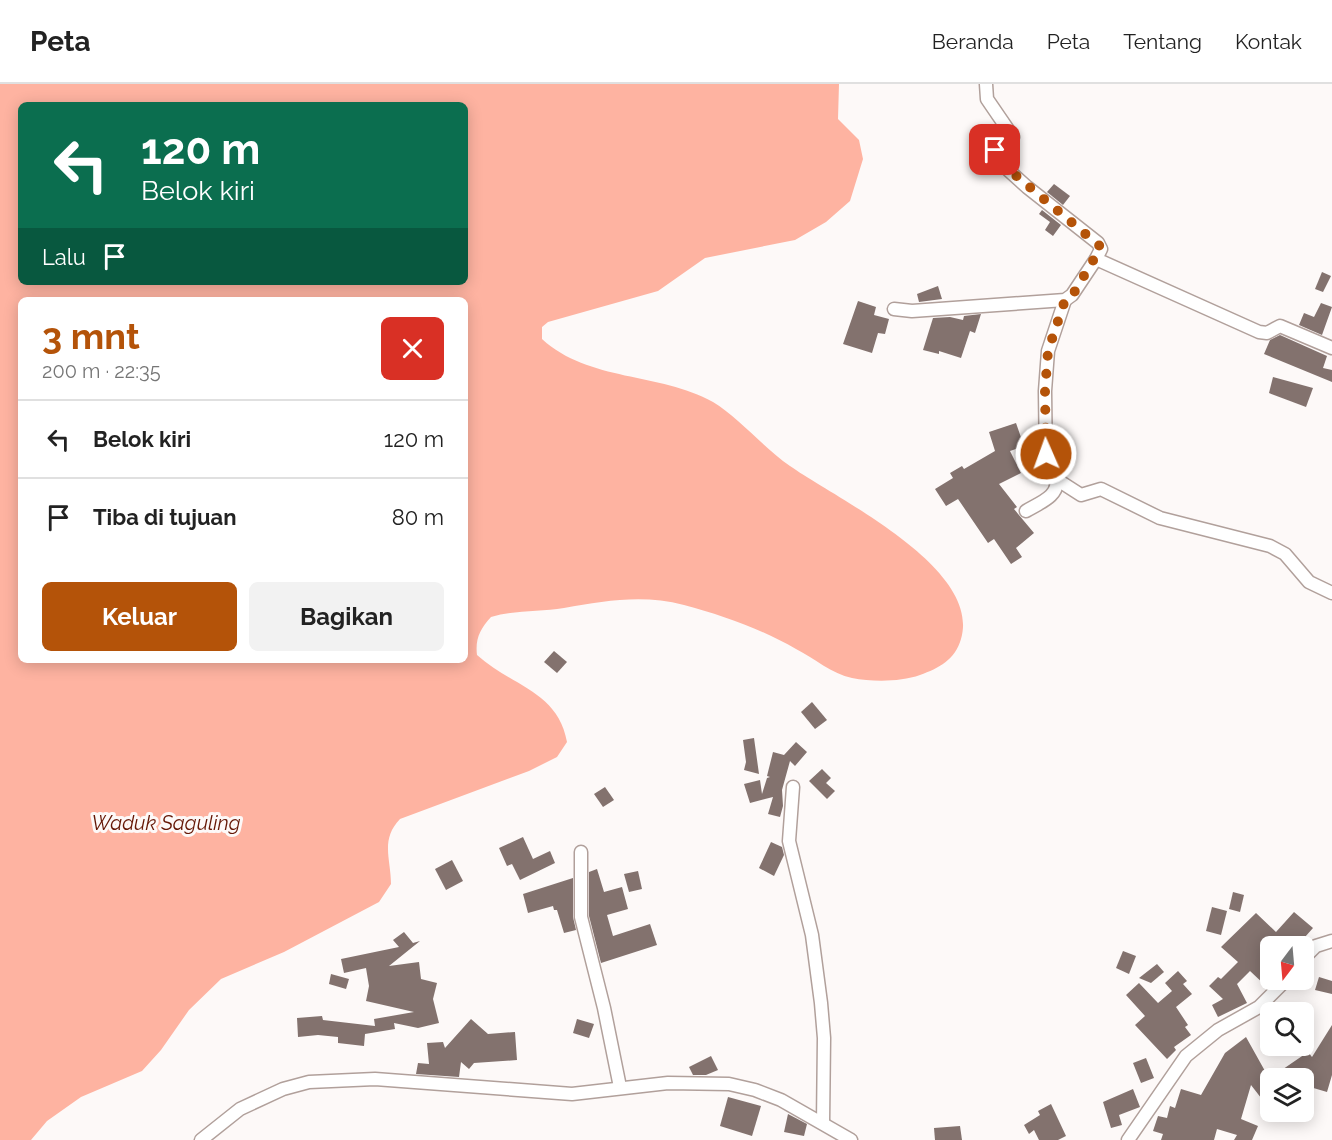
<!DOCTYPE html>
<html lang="id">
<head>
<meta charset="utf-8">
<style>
  body { margin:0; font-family:Raleway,sans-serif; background:#f2f2f2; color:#222; height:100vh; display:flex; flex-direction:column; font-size:22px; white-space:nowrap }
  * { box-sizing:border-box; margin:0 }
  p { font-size:20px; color:#767676 }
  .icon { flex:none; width:33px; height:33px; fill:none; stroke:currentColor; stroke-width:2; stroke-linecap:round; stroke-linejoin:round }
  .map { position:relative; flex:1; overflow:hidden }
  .panel { position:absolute; left:18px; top:213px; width:450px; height:366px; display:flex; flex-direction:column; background:#fff; border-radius:9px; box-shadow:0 3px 15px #0003 }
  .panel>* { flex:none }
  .guide { position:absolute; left:18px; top:18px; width:450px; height:183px; border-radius:9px; box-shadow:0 3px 15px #0003; background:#0b6e4f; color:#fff; overflow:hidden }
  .needle { width:39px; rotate:196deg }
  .tools { position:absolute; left:1260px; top:852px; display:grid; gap:12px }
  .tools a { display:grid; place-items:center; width:54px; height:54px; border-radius:9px; background:#fff; box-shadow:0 3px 15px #0003; font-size:30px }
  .pin { position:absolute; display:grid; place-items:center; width:51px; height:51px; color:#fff; margin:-26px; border-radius:12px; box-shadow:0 3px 9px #0006 }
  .me { position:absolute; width:66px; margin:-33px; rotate:358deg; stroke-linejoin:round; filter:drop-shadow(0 0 4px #0008) }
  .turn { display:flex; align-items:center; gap:21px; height:126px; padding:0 24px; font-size:27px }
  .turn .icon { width:78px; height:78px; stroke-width:2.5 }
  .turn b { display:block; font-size:42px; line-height:51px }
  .then { display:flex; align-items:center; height:57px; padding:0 24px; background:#0003; gap:12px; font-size:22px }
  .round { display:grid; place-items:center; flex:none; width:63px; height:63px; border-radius:9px; background:#f2f2f2 }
  .head { display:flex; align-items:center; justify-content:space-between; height:102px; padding:0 24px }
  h1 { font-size:36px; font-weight:700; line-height:45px; color:#b45309 }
  .action { display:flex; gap:12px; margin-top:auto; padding:12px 24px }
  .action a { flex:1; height:69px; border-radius:9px; background:#b45309; color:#fff; font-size:24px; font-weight:700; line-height:69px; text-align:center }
  .action a+a { background:#f2f2f2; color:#222 }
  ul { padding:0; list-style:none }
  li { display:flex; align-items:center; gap:18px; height:78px; padding:0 24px; border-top:2px solid #e0e0e0 }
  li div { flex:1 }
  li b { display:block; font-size:22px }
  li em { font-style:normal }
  header { display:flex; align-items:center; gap:36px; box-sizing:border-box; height:84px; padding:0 30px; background:#fff; border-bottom:2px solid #e0e0e0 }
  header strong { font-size:28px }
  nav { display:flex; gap:33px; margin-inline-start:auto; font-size:21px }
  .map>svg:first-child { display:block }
  .water { fill:#feb3a1; fill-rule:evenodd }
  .building { fill:#83726e }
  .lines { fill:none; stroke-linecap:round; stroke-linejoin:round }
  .minor-casing { stroke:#b1a09b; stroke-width:15 }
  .minor { stroke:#fff; stroke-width:12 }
  .route { stroke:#b45309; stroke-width:10; stroke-dasharray:0 18 }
  .labels { text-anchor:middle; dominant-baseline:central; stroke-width:6; stroke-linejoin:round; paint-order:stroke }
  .water-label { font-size:20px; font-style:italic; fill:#651604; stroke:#fdf9f8 }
</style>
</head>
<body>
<header>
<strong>Peta</strong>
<nav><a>Beranda</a><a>Peta</a><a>Tentang</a><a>Kontak</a></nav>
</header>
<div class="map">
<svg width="1332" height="1056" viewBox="0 0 1332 1056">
  <rect width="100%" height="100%" fill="#fdf9f8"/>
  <!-- water -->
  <path class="water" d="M 0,0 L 839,0 L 838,35 L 859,56 L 863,75 L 850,117 L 826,138 L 795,156 L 705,174 L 658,207 L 548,238 L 542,243 L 542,255 C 589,298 659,288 713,318 C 738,333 764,364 790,382 C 837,415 982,484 961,555 C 955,576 939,584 920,591 C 900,598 873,598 852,594 C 832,590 814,574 796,565 C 761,545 722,531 684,521 C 642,510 605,517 564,524 C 540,528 515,526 491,533 C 480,545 475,555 477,571 C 511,602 558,607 567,658 L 557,673 L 529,687 L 400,735 C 380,756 391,775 391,800 L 379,818 L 284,868 L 221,895 L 189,926 L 161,966 L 142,987 L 81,1013 L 47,1037 L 31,1056 L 0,1056 ZM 21,21 L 465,21 L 465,198 L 21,198 ZM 21,216 L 465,216 L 465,576 L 21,576 Z"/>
  <!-- building -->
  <g class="building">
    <polygon points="1054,100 1070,112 1063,121 1047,108"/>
    <polygon points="1042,126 1061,141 1053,152 1045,146 1050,138 1039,130"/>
    <polygon points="1322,188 1331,192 1323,208 1315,205"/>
    <polygon points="938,202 942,215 919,218 917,210"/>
    <polygon points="858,217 876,223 874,231 889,235 885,250 878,249 872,269 843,260"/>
    <polygon points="1321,219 1332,223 1322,251 1299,241 1304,229 1314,233"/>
    <polygon points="981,230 975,249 970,247 961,274 939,267 939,270 923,266 933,234 950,233 963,236 964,232"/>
    <polygon points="1280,251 1327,272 1323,284 1332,286 1332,298 1264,270 1270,256"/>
    <polygon points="1273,293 1313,304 1306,323 1269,309"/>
    <polygon points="1016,339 1024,362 1010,367 1021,389 999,400 1017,423 1014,425 1034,449 1016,464 1022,473 1011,480 994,455 988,459 958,415 946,422 935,405 953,394 950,389 962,382 964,385 995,367 989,348"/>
    <polygon points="554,567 567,578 557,589 544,578"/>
    <polygon points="812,618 827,636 815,645 801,628"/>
    <polygon points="754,654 759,690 744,686 746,678 743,656"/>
    <polygon points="796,658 807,668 795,682 790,677 782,706 783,722 780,733 768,730 773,713 750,719 744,700 760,696 762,710 767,694 770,693 767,692 773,668 784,671"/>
    <polygon points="822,685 831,694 826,699 835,707 827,715 809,697"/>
    <polygon points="605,703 614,716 603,723 594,710"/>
    <polygon points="523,753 533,775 550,767 555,779 520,796 512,780 507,782 499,764"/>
    <polygon points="771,758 782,763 784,771 774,792 759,784"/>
    <polygon points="452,776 463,797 446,806 435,785"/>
    <polygon points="597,785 604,808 622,803 628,825 607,831 613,852 650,840 657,861 601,879 589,832 589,788"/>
    <polygon points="638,787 642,805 629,808 624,790"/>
    <polygon points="573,794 573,833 576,846 564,849 557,826 554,826 553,822 528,829 523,810"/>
    <polygon points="1233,808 1244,811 1240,828 1229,825"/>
    <polygon points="1212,823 1227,827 1221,851 1206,847"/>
    <polygon points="1294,828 1313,844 1297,862 1270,862 1270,870 1266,874 1270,878 1270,897 1266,902 1250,887 1237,900 1247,919 1218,933 1212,921 1223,915 1209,902 1218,893 1221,895 1238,878 1221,863 1256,829 1276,848"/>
    <polygon points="404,848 413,859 420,857 389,882 419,878 421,895 437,899 433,915 439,939 418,944 394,939 395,945 365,950 364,962 338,959 338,953 318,951 298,953 297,934 322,932 323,936 375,942 374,935 414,928 366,917 369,902 366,884 344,889 341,875 399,863 393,856"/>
    <polygon points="1123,867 1136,872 1129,890 1116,884"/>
    <polygon points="1157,880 1164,888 1151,899 1139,894"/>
    <polygon points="1178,887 1187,897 1183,900 1192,910 1176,923 1188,941 1185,943 1191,951 1174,963 1176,966 1167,975 1135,941 1145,932 1126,911 1139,899 1158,919 1172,907 1165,899"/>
    <polygon points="331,890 349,895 346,905 329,900"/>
    <polygon points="1319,893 1332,897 1332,910 1315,906"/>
    <polygon points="471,935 488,950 515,948 517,976 474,979 469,985 461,978 459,993 416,990 418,979 429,980 427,959 443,958 445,964"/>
    <polygon points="577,935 594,940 589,954 573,949"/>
    <polygon points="1332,941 1332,991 1327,1008 1310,1003 1312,994 1270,994 1308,968 1312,973"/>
    <polygon points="1246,953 1270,996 1270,1014 1265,1019 1251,1001 1241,1035 1258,1042 1252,1056 1234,1056 1237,1051 1217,1045 1214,1056 1161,1056 1163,1050 1153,1047 1158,1032 1167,1034 1170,1022 1175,1024 1181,1005 1201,1011 1225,969"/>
    <polygon points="711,972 718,986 706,991 693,991 689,983"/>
    <polygon points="1146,974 1154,994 1141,999 1133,979"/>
    <polygon points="1133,1005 1140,1023 1119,1031 1122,1041 1111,1044 1103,1018"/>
    <polygon points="728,1013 761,1022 752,1052 720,1042"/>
    <polygon points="1051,1020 1066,1052 1058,1056 1039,1056 1034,1046 1029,1050 1024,1041 1040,1031 1038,1027"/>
    <polygon points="788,1030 807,1040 804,1052 784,1048"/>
    <polygon points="960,1042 962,1056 935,1056 934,1044"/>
  </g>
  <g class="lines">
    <defs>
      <g id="minor">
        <polyline points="986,0 987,15 1013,53 1012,57 995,66 995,74 1027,103 1098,159 1101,165 1096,175 1259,248 1267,249 1280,242 1332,264"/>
        <polyline points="1065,216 1048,267 1045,307 1046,383 1053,393 1081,411 1101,405 1160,434 1270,462 1285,470 1309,498 1332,509"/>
        <polyline points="894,225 912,227 1065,216 1072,211 1096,175"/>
        <path d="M 1026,427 C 1039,419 1060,412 1056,395"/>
        <polyline points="793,703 789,757 812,851 821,919 824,954 823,1039"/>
        <polyline points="581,768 581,833 604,924 620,1003"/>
        <polyline points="1304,874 1316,862 1332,857"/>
        <polyline points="201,1056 240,1025 283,1005 309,998 375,995 572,1010 668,999 729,1000 755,1006 781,1016 851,1056"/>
        <polyline points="1128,1056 1186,972 1218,946 1259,923 1286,896"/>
      </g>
    </defs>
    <!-- minor casing -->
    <use href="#minor" class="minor-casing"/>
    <!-- minor -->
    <use href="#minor" class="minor"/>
  </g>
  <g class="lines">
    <!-- route -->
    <polyline class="route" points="995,66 995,74 1101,163 1072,212 1065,216 1048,267 1045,307 1046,370"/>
  </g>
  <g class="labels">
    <!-- water labels -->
    <g class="water-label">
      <text x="166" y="739">Waduk Saguling</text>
    </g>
  </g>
</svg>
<div class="tools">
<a><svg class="needle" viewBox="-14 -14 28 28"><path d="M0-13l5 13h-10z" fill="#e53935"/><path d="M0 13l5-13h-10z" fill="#767676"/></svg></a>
<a><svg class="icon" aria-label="search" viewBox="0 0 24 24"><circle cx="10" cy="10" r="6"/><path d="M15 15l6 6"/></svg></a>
<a><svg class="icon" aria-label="layers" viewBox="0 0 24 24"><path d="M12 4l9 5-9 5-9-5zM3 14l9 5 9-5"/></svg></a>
</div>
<div class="pin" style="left:995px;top:66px;background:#d93025"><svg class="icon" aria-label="arrive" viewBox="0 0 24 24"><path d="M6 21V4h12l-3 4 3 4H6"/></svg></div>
<svg class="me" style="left:1046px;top:370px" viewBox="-20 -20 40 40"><circle r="17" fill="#b45309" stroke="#fff" stroke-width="3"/><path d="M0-11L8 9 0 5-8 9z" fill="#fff"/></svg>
<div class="guide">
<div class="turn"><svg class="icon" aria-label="left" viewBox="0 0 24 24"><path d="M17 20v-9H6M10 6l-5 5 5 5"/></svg><div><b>120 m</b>Belok kiri</div></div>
<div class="then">Lalu<svg class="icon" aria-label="arrive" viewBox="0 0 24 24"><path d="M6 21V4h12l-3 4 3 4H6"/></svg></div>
</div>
<section class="panel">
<div class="head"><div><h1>3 mnt</h1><p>200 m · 22:35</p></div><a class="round" style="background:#d93025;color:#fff"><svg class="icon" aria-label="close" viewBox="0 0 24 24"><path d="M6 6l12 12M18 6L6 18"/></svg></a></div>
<ul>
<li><svg class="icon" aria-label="left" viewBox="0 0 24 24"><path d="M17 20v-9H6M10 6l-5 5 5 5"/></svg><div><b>Belok kiri</b></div><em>120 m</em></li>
<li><svg class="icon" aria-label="arrive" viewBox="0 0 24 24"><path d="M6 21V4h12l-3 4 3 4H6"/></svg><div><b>Tiba di tujuan</b></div><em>80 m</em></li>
</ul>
<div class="action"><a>Keluar</a><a>Bagikan</a></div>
</section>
</div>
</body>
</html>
